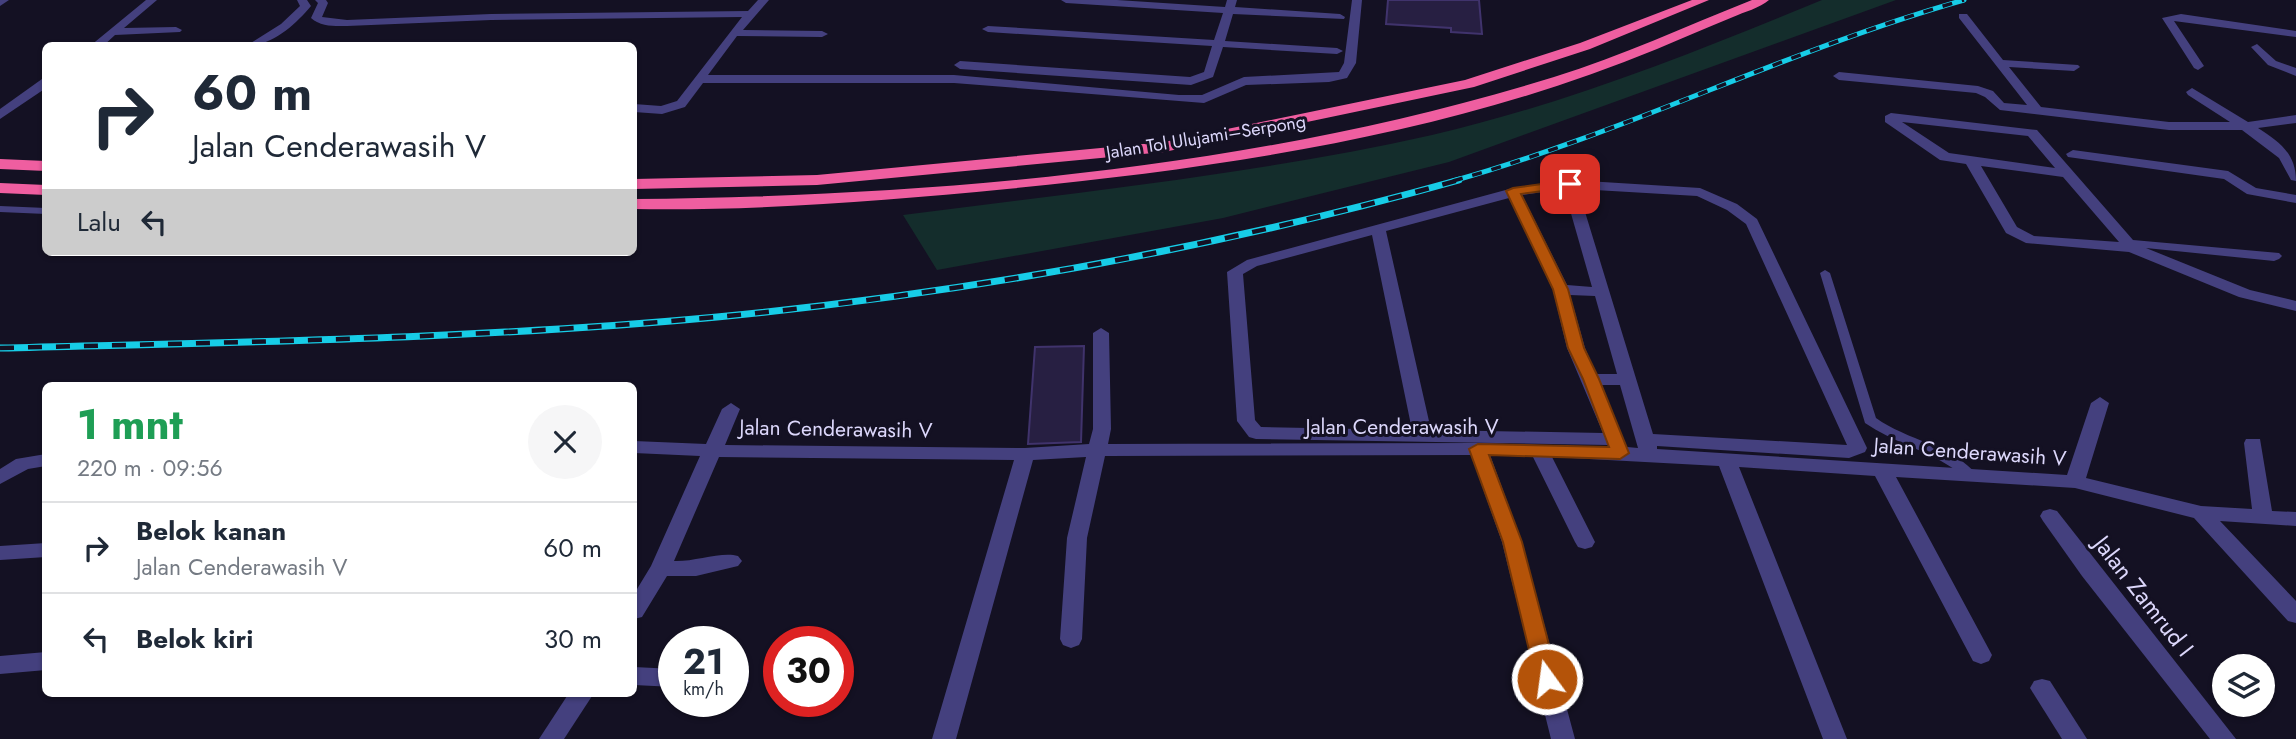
<!DOCTYPE html>
<html lang="id">
<head>
<meta charset="utf-8">
<style>
  body { margin:0; font-family:Jost,sans-serif; background:#f6f6f7; color:#1f2937; height:100vh; display:flex; flex-direction:column; font-size:26px; white-space:nowrap }
  * { box-sizing:border-box; margin:0 }
  p { font-size:23px; color:#747a83 }
  .icon { flex:none; width:38px; height:38px; fill:none; stroke:currentColor; stroke-width:2; stroke-linecap:round; stroke-linejoin:round }
  .map { position:relative; flex:1; overflow:hidden }
  .drawer { position:absolute; left:42px; top:382px; width:595px; height:315px; display:flex; flex-direction:column; background:#fff; border-radius:10px; box-shadow:0 2px 5px #0004 }
  .drawer>* { flex:none }
  .hud { position:absolute; left:42px; top:42px; width:595px; height:214px; border-radius:10px; box-shadow:0 2px 5px #0004; background:#fff; color:#1f2937; overflow:hidden }
  .tools { position:absolute; left:2212px; top:654px; display:grid; gap:14px }
  .tools a { display:grid; place-items:center; width:63px; height:63px; border-radius:50%; background:#fff; box-shadow:0 2px 5px #0004; font-size:35px }
  .speed { position:absolute; left:658px; top:626px; display:flex; gap:14px; font-size:35px; font-weight:700; text-align:center }
  .speed>* { display:grid; place-content:center; width:91px; height:91px; border-radius:50%; background:#fff; box-shadow:0 2px 5px #0004; line-height:1 }
  .speed small { font-size:18px; font-weight:400 }
  .speed .limit { border:10px solid #d22; background:#fff; color:#111 }
  .pin { position:absolute; display:grid; place-items:center; width:60px; height:60px; color:#fff; margin:-30px; border-radius:14px; box-shadow:0 4px 10px #0006 }
  .me { position:absolute; width:77px; margin:-38px; rotate:346deg; stroke-linejoin:round; filter:drop-shadow(0 0 5px #0008) }
  .turn { display:flex; align-items:center; gap:24px; height:147px; padding:0 35px; font-size:32px }
  .turn .icon { width:91px; height:91px; stroke-width:2.5 }
  .turn b { display:block; font-size:49px; line-height:60px }
  .then { display:flex; align-items:center; height:66px; padding:0 35px; background:#0003; gap:14px; font-size:26px }
  .round { display:grid; place-items:center; flex:none; width:74px; height:74px; border-radius:37px; background:#f6f6f7 }
  .summary { display:flex; align-items:center; justify-content:space-between; height:119px; padding:0 35px }
  h1 { font-size:42px; font-weight:700; line-height:52px; color:#1e9e55 }
  ul { padding:0; list-style:none }
  li { display:flex; align-items:center; gap:21px; height:91px; padding:0 35px; border-top:2px solid #e0e1e3 }
  li div { flex:1 }
  li b { display:block; font-size:26px }
  li em { font-style:normal }
  .map>svg:first-child { display:block }
  .green { fill:#142d2c }
  .building { fill:#271f42; stroke:#40336c; stroke-width:2 }
  .lines { fill:none; stroke-linecap:round; stroke-linejoin:round }
  .service { fill:#44407e; fill-rule:evenodd }
  .minor { fill:#44407e; fill-rule:evenodd }
  .motorway { fill:#ef5ea0; fill-rule:evenodd }
  .rail-far1-casing { stroke:#17cde7; stroke-width:5 }
  .rail-casing { stroke:#17cde7; stroke-width:7 }
  .rail-far1 { stroke:#141123; stroke-width:3.5; stroke-dasharray:10; stroke-linecap:butt }
  .rail { stroke:#141123; stroke-width:4.5; stroke-dasharray:14; stroke-linecap:butt }
  .route { fill:#b45309; stroke:#753606; stroke-width:2 }
  .labels { text-anchor:middle; dominant-baseline:central; stroke-width:6; stroke-linejoin:round; paint-order:stroke }
  .far-street-label { font-size:18px; fill:#dcd7fb; stroke:#141123 }
  .street-label { font-size:21px; fill:#dcd7fb; stroke:#141123 }
  .near-street-label { font-size:24px; fill:#dcd7fb; stroke:#141123 }
</style>
</head>
<body>
<div class="map">
<svg width="2296" height="739" viewBox="0 0 2296 739">
  <rect width="100%" height="100%" fill="#141123"/>
  <!-- green -->
  <path class="green" d="M 1822,0 L 1896,0 L 1449,162 L 1223,218 L 937,270 L 903,215 C 1080,192 1258,174 1432,135 C 1566,104 1695,52 1822,0 Z"/>
  <!-- building -->
  <g class="building">
    <polygon points="1388,0 1479,0 1482,34 1451,32 1451,28 1386,24"/>
    <polygon points="1084,346 1081,442 1028,444 1035,347"/>
  </g>
  <g class="lines">
    <!-- service -->
    <g class="service">
      <polygon points="0,206 46,208 46,214 0,212"/>
      <path d="M 1825,270 L 1830,273 L 1876,418 C 1906,440 1954,446 1977,475 L 1975,478 C 1964,480 1959,472 1951,467 C 1924,449 1892,442 1865,423 L 1820,273 Z"/>
    </g>
    <!-- minor -->
    <g class="minor">
      <polygon points="0,0 9,0 0,6"/>
      <polygon points="146,0 157,0 124,28 176,27 182,30 180,32 115,35 103,46 90,46"/>
      <path d="M 297,0 L 307,0 L 311,6 C 295,25 272,46 246,46 L 281,24 L 300,6 Z"/>
      <path d="M 315,0 L 326,0 L 328,3 L 322,17 L 347,20 L 491,14 L 748,11 L 758,0 L 769,0 L 743,30 L 822,31 L 828,34 L 822,37 L 737,36 L 708,75 L 954,75 L 1179,95 L 1202,95 L 1244,77 L 1339,72 L 1344,63 L 1352,0 L 1362,0 L 1356,63 L 1347,78 L 1329,82 L 1246,85 L 1204,103 L 954,83 L 703,83 L 685,107 L 662,114 L 634,112 L 634,104 L 661,106 L 677,101 L 742,17 L 491,20 L 347,26 C 334,26 321,27 311,18 L 318,3 Z"/>
      <polygon points="1061,0 1117,0 1225,7 1227,0 1237,0 1235,7 1340,14 1345,17 1344,19 1233,14 1225,41 1337,48 1343,51 1337,54 1223,47 1213,77 1191,85 960,69 954,65 960,61 1190,77 1204,72 1212,46 988,32 982,29 988,26 1214,40 1223,13 1066,3"/>
      <path d="M 1959,14 L 1967,14 L 2003,60 L 2078,65 L 2080,67 L 2074,71 L 2009,67 L 2041,107 L 2169,122 L 2230,122 L 2188,95 L 2186,92 L 2192,88 L 2248,122 L 2296,115 L 2296,123 L 2258,128 C 2280,142 2296,154 2296,181 L 2291,180 L 2279,158 L 2242,130 L 2169,130 L 2000,110 L 1985,97 L 1976,93 L 1839,80 L 1833,76 L 1839,72 L 1978,86 L 1993,91 L 2004,103 L 2027,105 L 1959,18 Z"/>
      <polygon points="2181,14 2296,31 2296,37 2174,21 2204,66 2198,70 2194,68 2162,18"/>
      <polygon points="2257,44 2276,61 2296,68 2296,76 2268,65 2251,47"/>
      <polygon points="42,79 46,79 46,88 0,119 0,109"/>
      <path d="M 1891,113 L 2037,130 L 2133,240 L 2279,253 L 2282,256 L 2279,259 L 2274,261 L 2146,248 L 2250,290 L 2296,301 L 2296,311 L 2239,297 L 2129,252 L 2026,243 L 2006,233 L 1966,164 L 1940,160 L 1885,122 L 1885,116 ZM 1902,122 L 2028,136 L 2055,168 L 1949,153 ZM 1981,166 L 2063,177 L 2119,242 L 2034,236 L 2017,227 Z"/>
      <polygon points="2073,150 2228,171 2256,188 2296,195 2296,203 2247,194 2224,179 2068,157 2066,154"/>
      <path d="M 1570,180 L 1700,188 L 1737,204 L 1757,219 L 1867,448 L 1865,452 L 1849,458 L 1657,446 L 1657,449 L 2067,475 L 2091,403 L 2100,397 L 2109,403 L 2086,478 L 2201,506 L 2252,509 L 2244,443 L 2246,439 L 2260,439 L 2272,511 L 2296,512 L 2296,526 L 2220,521 L 2296,601 L 2296,623 L 2288,621 L 2194,518 L 2075,488 L 1896,477 L 1992,655 L 1989,661 L 1981,664 L 1973,661 L 1875,476 L 1739,467 L 1847,739 L 1823,739 L 1719,466 L 1552,457 L 1595,542 L 1592,547 L 1585,549 L 1578,547 L 1575,542 L 1533,457 L 1490,455 L 1522,542 L 1575,739 L 1551,739 L 1502,542 L 1471,455 L 1105,456 L 1087,538 L 1082,639 L 1079,645 L 1071,648 L 1063,645 L 1060,639 L 1067,538 L 1086,457 L 1033,460 L 956,739 L 932,739 L 1014,460 L 719,457 L 674,561 C 694,562 722,551 738,556 L 742,561 L 738,566 L 696,576 L 667,576 L 642,617 L 634,619 L 634,594 L 651,566 L 700,456 L 634,453 L 634,441 L 706,444 L 722,409 L 731,403 L 740,409 L 725,445 L 1025,448 L 1089,444 L 1093,429 L 1093,333 L 1101,328 L 1109,333 L 1111,429 L 1108,444 L 1478,443 L 1609,447 L 1608,445 L 1256,439 L 1249,437 L 1237,421 L 1227,272 L 1247,260 L 1513,188 ZM 1564,189 L 1592,287 L 1567,285 L 1522,195 ZM 1578,189 L 1697,196 L 1727,210 L 1746,224 L 1847,445 L 1653,434 ZM 1509,198 L 1553,290 L 1567,348 L 1603,433 L 1431,430 L 1386,231 ZM 1372,235 L 1412,430 L 1261,427 L 1255,420 L 1243,274 L 1257,266 ZM 1570,295 L 1595,296 L 1617,374 L 1596,374 L 1585,348 ZM 1601,385 L 1620,385 L 1638,448 L 1627,447 Z"/>
      <polygon points="46,454 46,466 28,469 0,484 0,469 16,459"/>
      <polygon points="2050,509 2057,511 2236,739 2210,739 2082,576 2043,521 2040,516 2043,511"/>
      <polygon points="46,543 46,557 0,560 0,546"/>
      <polygon points="46,652 46,670 0,674 0,656"/>
      <polygon points="634,667 674,669 674,687 634,685"/>
      <polygon points="733,672 745,674 749,681 745,688 733,690"/>
      <polygon points="2042,679 2050,681 2087,739 2062,739 2030,688 2034,681"/>
      <polygon points="569,693 594,693 564,739 539,739"/>
    </g>
    <!-- motorway -->
    <g class="motorway">
      <polygon points="1692,0 1709,0 1590,49 1474,87 1164,152 817,185 634,189 634,179 817,175 1164,142 1465,80 1580,43"/>
      <path d="M 1752,0 L 1769,0 C 1760,8 1744,12 1733,17 C 1707,28 1682,38 1657,49 C 1451,134 1228,167 1007,189 C 883,201 758,211 634,209 L 634,199 C 940,196 1261,168 1554,77 C 1622,56 1686,26 1752,0 Z"/>
      <polygon points="0,159 46,161 46,171 0,169"/>
      <polygon points="0,183 46,185 46,195 0,193"/>
    </g>
    <defs>
      <path id="rail-far1" d="M 1453,181 C 1627,132 1790,49 1964,0"/>
      <path id="rail" d="M 0,348 C 239,342 479,339 717,317 C 967,293 1217,248 1459,180"/>
    </defs>
    <!-- rail-far1 casing -->
    <use href="#rail-far1" class="rail-far1-casing"/>
    <!-- rail casing -->
    <use href="#rail" class="rail-casing"/>
    <!-- rail-far1 -->
    <use href="#rail-far1" class="rail-far1"/>
    <!-- rail -->
    <use href="#rail" class="rail"/>
  </g>
  <!-- route -->
  <polygon class="route" points="1570,180 1574,181 1574,187 1521,194 1568,289 1584,348 1599,379 1629,453 1620,459 1489,455 1522,542 1558,679 1555,685 1547,687 1539,685 1536,679 1503,542 1469,449 1478,444 1609,447 1583,379 1568,348 1553,289 1506,191 1513,188"/>
  <g class="labels">
    <!-- far-street labels -->
    <g class="far-street-label">
      <text transform="translate(1206 137) rotate(-9)">Jalan Tol Ulujami–Serpong</text>
    </g>
    <!-- street labels -->
    <g class="street-label">
      <text x="1402" y="427">Jalan Cenderawasih V</text>
      <text transform="translate(836 429) rotate(1)">Jalan Cenderawasih V</text>
      <text transform="translate(1970 452) rotate(4)">Jalan Cenderawasih V</text>
    </g>
    <!-- near-street labels -->
    <g class="near-street-label">
      <text transform="translate(2144 596) rotate(52)">Jalan Zamrud I</text>
    </g>
  </g>
</svg>
<div class="tools">
<a><svg class="icon" aria-label="layers" viewBox="0 0 24 24"><path d="M12 4l9 5-9 5-9-5zM3 14l9 5 9-5"/></svg></a>
</div>
<div class="speed"><div>21<small>km/h</small></div><div class="limit">30</div></div>
<div class="pin" style="left:1570px;top:184px;background:#d93025"><svg class="icon" aria-label="arrive" viewBox="0 0 24 24"><path d="M6 21V4h12l-3 4 3 4H6"/></svg></div>
<svg class="me" style="left:1547px;top:679px" viewBox="-20 -20 40 40"><circle r="17" fill="#b45309" stroke="#fff" stroke-width="3"/><path d="M0-11L8 9 0 5-8 9z" fill="#fff"/></svg>
<div class="hud">
<div class="turn"><svg class="icon" aria-label="right" viewBox="0 0 24 24"><path d="M7 20v-9h11M14 6l5 5-5 5"/></svg><div><b>60 m</b>Jalan Cenderawasih V</div></div>
<div class="then">Lalu<svg class="icon" aria-label="left" viewBox="0 0 24 24"><path d="M17 20v-9H6M10 6l-5 5 5 5"/></svg></div>
</div>
<section class="drawer">
<div class="summary"><div><h1>1 mnt</h1><p>220 m · 09:56</p></div><a class="round"><svg class="icon" aria-label="close" viewBox="0 0 24 24"><path d="M6 6l12 12M18 6L6 18"/></svg></a></div>
<ul>
<li><svg class="icon" aria-label="right" viewBox="0 0 24 24"><path d="M7 20v-9h11M14 6l5 5-5 5"/></svg><div><b>Belok kanan</b><p>Jalan Cenderawasih V</p></div><em>60 m</em></li>
<li><svg class="icon" aria-label="left" viewBox="0 0 24 24"><path d="M17 20v-9H6M10 6l-5 5 5 5"/></svg><div><b>Belok kiri</b></div><em>30 m</em></li>
</ul>
</section>
</div>
</body>
</html>
